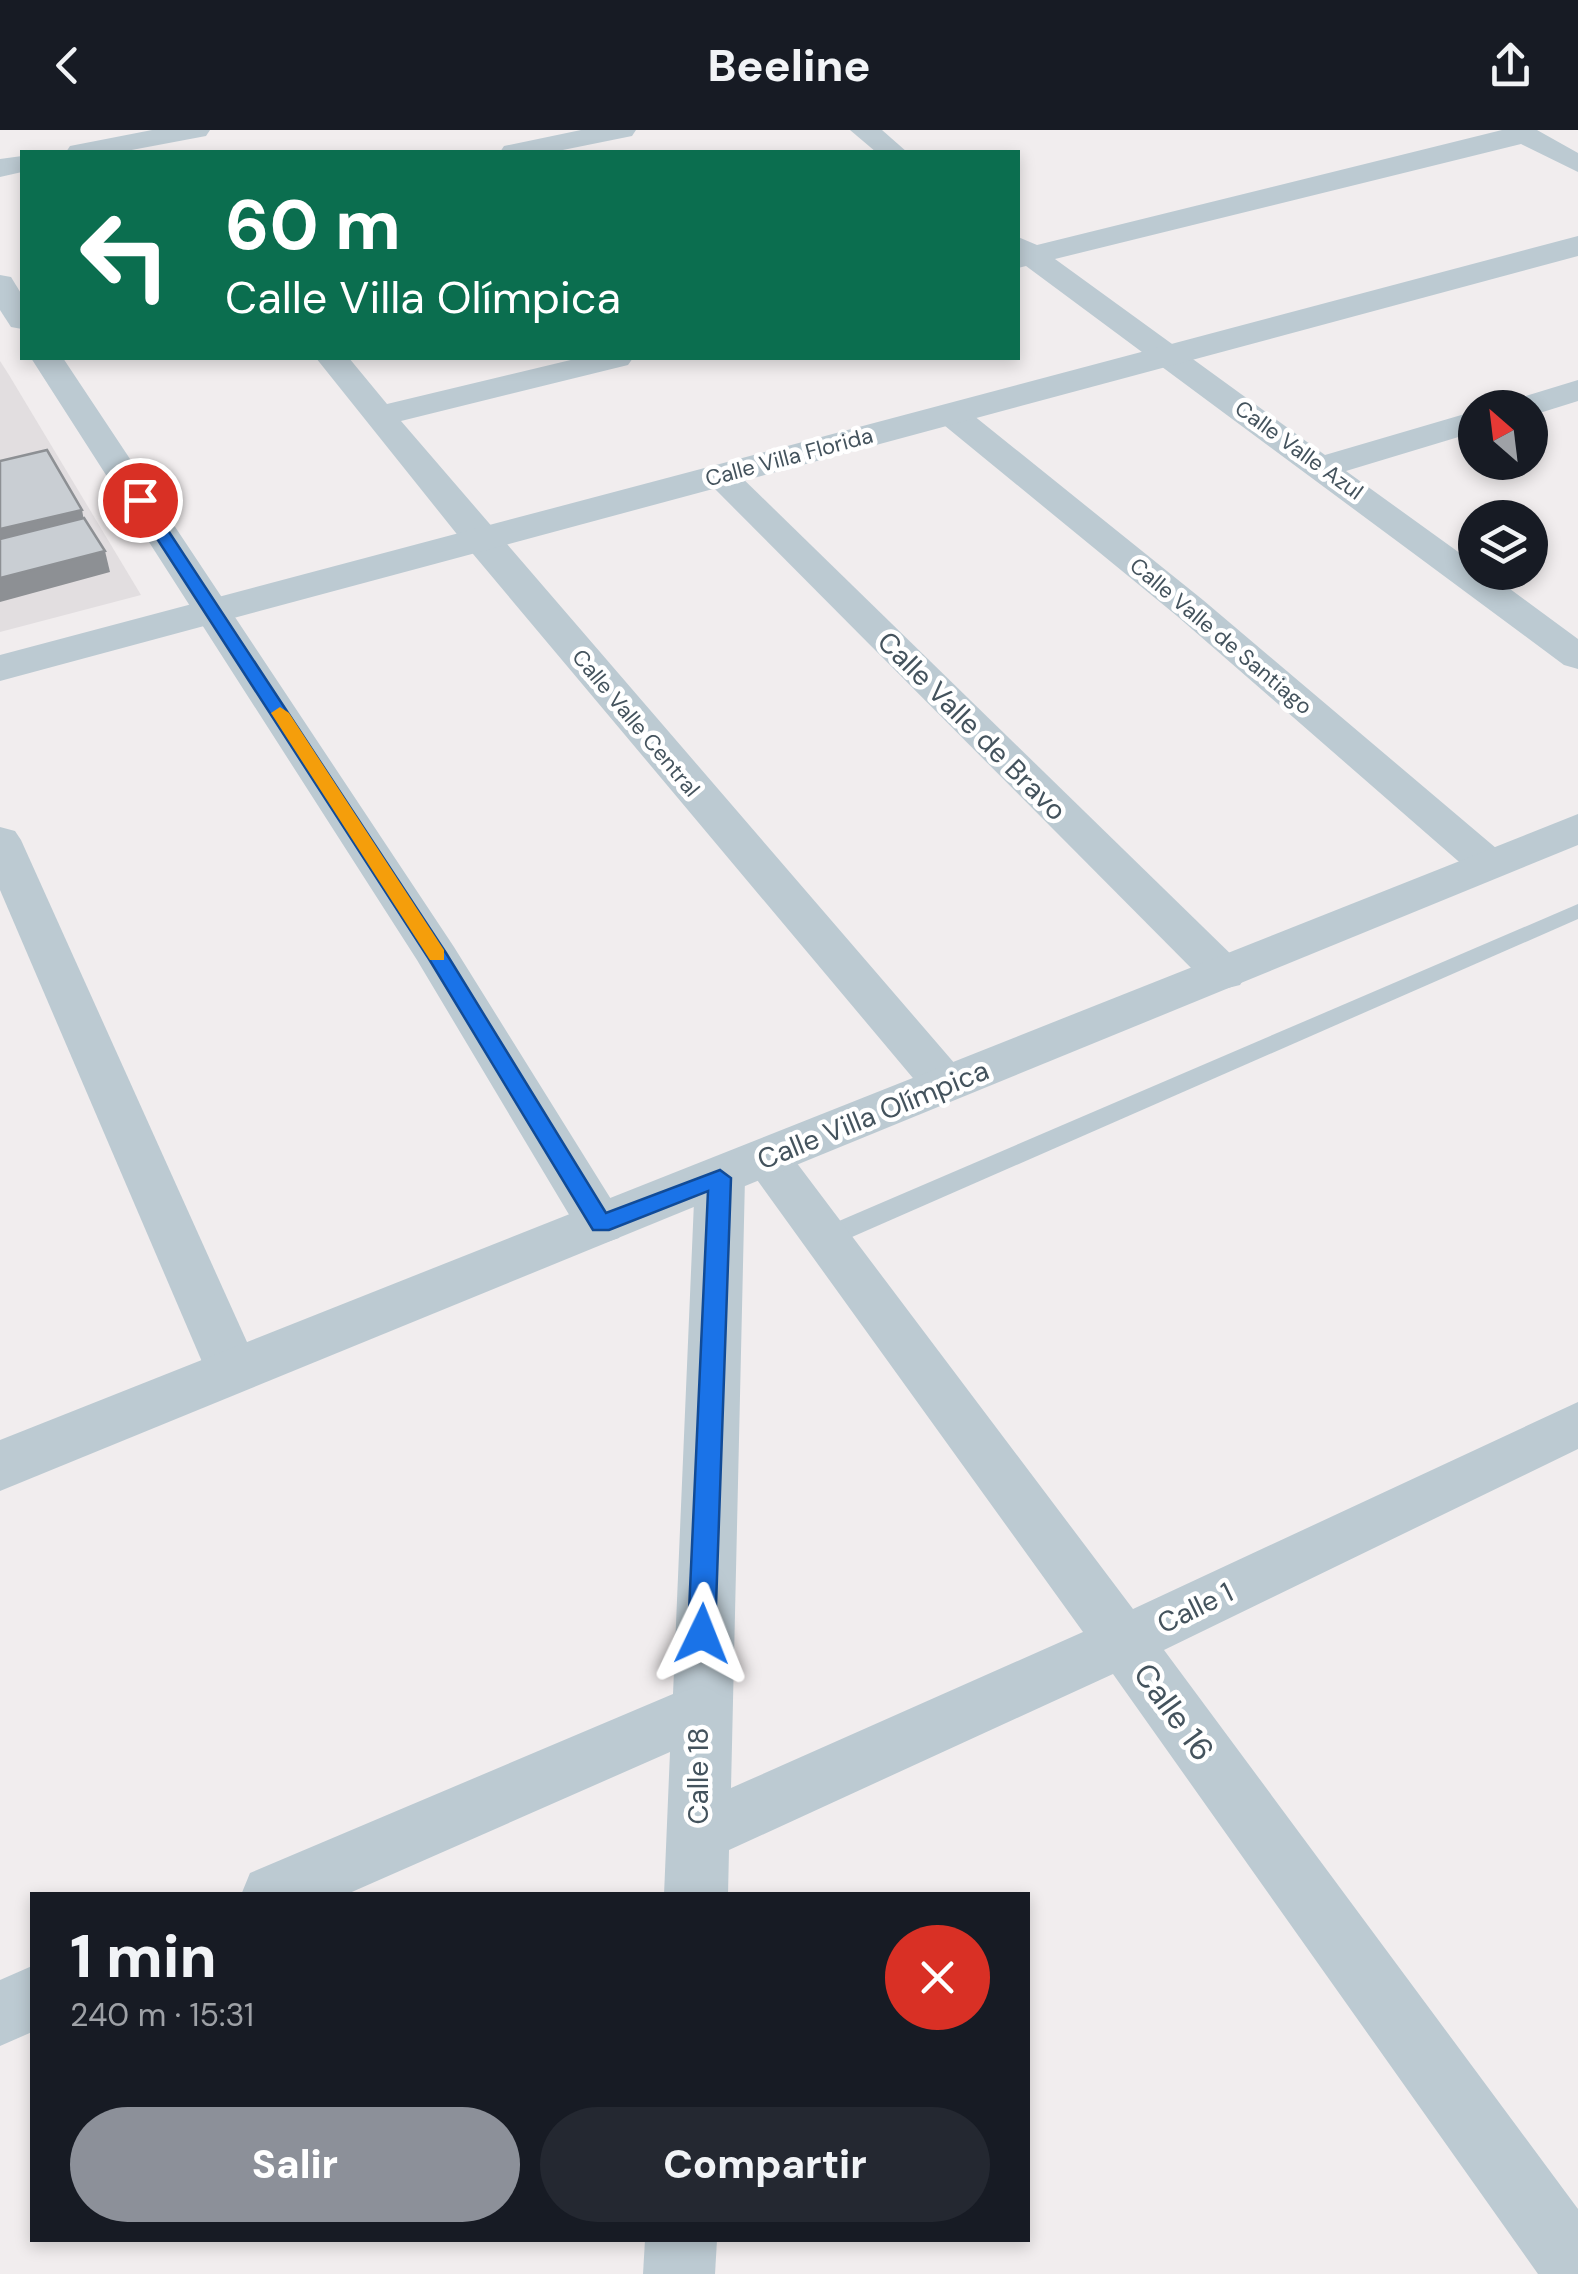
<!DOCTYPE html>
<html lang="es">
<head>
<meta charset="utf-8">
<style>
  body { margin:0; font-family:"DM Sans",sans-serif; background:#242831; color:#f1f3f6; height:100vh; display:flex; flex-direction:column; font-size:38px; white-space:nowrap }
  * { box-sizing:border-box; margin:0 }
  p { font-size:32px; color:#9ea1a6 }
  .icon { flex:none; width:55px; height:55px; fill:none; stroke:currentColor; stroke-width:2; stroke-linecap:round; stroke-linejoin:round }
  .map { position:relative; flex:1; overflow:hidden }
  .panel { position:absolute; left:30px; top:1762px; width:1000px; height:350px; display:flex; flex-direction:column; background:#171b24; border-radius:0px; box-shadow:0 5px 15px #0003 }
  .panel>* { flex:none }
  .top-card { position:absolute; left:20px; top:20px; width:1000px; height:210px; border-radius:0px; box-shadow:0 5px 15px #0003; background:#0b6e4f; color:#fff; overflow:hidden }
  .needle { width:65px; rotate:332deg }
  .buttons { position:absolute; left:1458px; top:260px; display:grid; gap:20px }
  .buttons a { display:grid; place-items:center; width:90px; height:90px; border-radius:50%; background:#171b24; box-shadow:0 5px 15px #0003; font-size:50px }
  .pin { position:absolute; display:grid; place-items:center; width:85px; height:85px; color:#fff; margin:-42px; border:5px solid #fff; border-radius:50%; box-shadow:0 2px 10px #0007 }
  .me { position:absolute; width:110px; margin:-55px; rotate:2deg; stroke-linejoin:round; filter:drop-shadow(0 0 8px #0008) }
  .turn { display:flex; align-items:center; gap:35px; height:210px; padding:0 40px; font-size:45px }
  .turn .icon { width:130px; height:130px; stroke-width:2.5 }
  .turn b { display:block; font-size:70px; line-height:85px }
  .round { display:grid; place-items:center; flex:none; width:105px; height:105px; border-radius:52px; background:#242831 }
  .summary { display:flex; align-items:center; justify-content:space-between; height:170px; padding:0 40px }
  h1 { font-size:60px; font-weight:800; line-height:75px }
  .primary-button { display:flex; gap:20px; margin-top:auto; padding:20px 40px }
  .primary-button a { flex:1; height:115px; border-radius:60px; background:#8c9099; color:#fff; font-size:40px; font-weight:800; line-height:115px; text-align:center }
  .primary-button a+a { background:#242831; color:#f1f3f6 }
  header { display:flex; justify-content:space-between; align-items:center; height:130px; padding:0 40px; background:#171b24; font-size:45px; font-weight:800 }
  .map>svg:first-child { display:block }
  .education { fill:#e2dee0 }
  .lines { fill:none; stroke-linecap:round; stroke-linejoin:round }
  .service { fill:#bccad2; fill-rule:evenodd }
  .minor { fill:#bccad2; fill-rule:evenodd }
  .tertiary { fill:#bccad2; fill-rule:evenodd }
  .shaded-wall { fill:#8d9094 }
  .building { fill:#c9ced3; stroke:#8d9094; stroke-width:2.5 }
  .route { fill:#1a73e8; stroke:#114b97; stroke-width:2.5 }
  .slow { fill:#f59e0b }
  .labels { text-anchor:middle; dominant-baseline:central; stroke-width:9; stroke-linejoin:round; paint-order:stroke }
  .far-street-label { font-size:22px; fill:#44535d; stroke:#fff }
  .street-label { font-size:28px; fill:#44535d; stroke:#fff }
  .near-street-label { font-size:32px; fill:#44535d; stroke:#fff }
</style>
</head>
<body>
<header><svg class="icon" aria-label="back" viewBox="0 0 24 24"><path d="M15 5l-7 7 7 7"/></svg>Beeline<svg class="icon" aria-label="share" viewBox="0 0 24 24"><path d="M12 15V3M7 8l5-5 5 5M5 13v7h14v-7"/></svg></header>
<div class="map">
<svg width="1578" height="2144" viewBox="0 0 1578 2144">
  <rect width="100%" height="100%" fill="#f1edee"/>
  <!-- education -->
  <polygon class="education" points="0,231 9,245 141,465 0,502"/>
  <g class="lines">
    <!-- service -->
    <polygon class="service" points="1578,774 1578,789 836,1114 818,1114 814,1107 818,1100"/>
    <!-- minor -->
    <g class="minor">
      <polygon points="152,0 210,0 206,6 121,22 66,22 70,16"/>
      <polygon points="581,0 636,0 632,6 553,22 500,22 504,16"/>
      <polygon points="850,0 882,0 907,22 876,22"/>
      <polygon points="1502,0 1537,0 1578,23 1578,42 1521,14 1055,129 1325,325 1475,281 1475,302 1346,341 1475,434 1475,442 1487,442 1578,509 1578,539 1564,535 1026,136 1018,138 1018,107 1037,115"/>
      <polygon points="22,26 22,42 0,47 0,29"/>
      <polygon points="0,145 11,147 22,165 22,199 11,197 0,180"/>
      <polygon points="31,228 63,228 454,817 619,1082 626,1095 619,1108 601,1114 583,1108 417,830"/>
      <polygon points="316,228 349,228 387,274 579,228 633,228 628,235 401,291 962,942 969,954 962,966 945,971 928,966 468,418"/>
      <polygon points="1578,250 1578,271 1530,286 1530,278 1505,278 1509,271"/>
      <polygon points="951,274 963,277 1203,470 1503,724 1509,734 1503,744 1488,747 1473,744 1177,486 939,291 934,284 939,277"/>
      <polygon points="721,336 733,339 1240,833 1247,844 1240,855 1224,859 1208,855 709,353 704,346 709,339"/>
      <polygon points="0,697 15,701 21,710 260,1241 252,1256 233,1262 214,1256 206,1241 0,760"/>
      <polygon points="767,1010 784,1016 1133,1479 1578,1272 1578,1319 1164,1520 1578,2079 1578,2144 1538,2144 1113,1544 729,1720 728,1765 664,1765 670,1622 345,1765 241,1765 250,1743 673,1564 695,1048 702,1035 720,1030 738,1035 745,1048 731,1658 1083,1502 750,1040 742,1028 750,1016"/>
      <polygon points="32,1836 32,1902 0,1916 0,1850"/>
      <polygon points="645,2110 717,2110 715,2144 643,2144"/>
    </g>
    <!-- tertiary -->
    <g class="tertiary">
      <polygon points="1578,106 1578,126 0,551 0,525"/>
      <polygon points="1578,684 1578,715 0,1361 0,1310"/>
    </g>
  </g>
  <!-- shaded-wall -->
  <g class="shaded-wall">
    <polygon points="82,380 84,391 0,411 0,399"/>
    <polygon points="105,421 110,442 0,472 0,448"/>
  </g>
  <!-- building -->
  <g class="building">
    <polygon points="47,320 82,380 0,399 0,331"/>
    <polygon points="84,388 105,421 0,448 0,409"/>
  </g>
  <!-- route -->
  <polygon class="route" points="140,365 148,370 446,823 606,1083 720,1040 731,1048 715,1504 711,1513 692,1513 688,1504 708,1061 609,1100 593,1100 429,829 132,370"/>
  <!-- slow -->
  <polygon class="slow" points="280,577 289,583 444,820 444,830 430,830 271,583"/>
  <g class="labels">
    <!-- far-street labels -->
    <g class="far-street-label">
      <text transform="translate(1299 320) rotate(36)">Calle Valle Azul</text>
      <text transform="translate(789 327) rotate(-15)">Calle Villa Florida</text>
      <text transform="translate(1221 506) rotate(40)">Calle Valle de Santiago</text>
      <text transform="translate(636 593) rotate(50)">Calle Valle Central</text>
    </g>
    <!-- street labels -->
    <g class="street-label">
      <text transform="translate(972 596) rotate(45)">Calle Valle de Bravo</text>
      <text transform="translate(873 985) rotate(-22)">Calle Villa Olímpica</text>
      <text transform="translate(1195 1478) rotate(-26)">Calle 1</text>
      <text transform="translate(698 1646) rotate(-90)">Calle 18</text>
    </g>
    <!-- near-street labels -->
    <g class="near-street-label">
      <text transform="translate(1174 1582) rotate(54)">Calle 16</text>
    </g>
  </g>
</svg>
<div class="buttons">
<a><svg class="needle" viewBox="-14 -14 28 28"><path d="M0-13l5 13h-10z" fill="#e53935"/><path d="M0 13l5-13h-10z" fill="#9ea1a6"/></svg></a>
<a><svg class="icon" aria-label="layers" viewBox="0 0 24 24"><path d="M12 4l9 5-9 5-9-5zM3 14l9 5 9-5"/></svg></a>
</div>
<div class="pin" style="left:140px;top:370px;background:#d93025"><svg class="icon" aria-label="arrive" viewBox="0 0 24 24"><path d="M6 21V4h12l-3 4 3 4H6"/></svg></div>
<svg class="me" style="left:702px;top:1504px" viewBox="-20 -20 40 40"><path d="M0-17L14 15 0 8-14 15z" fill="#1a73e8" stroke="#fff" stroke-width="4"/></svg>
<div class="top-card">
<div class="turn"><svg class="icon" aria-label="left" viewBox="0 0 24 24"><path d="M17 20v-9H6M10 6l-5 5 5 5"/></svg><div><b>60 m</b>Calle Villa Olímpica</div></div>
</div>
<section class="panel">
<div class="summary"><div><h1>1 min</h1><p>240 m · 15:31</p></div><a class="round" style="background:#d93025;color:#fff"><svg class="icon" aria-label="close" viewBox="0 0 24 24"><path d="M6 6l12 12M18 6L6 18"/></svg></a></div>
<div class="primary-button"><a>Salir</a><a>Compartir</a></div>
</section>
</div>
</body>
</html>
